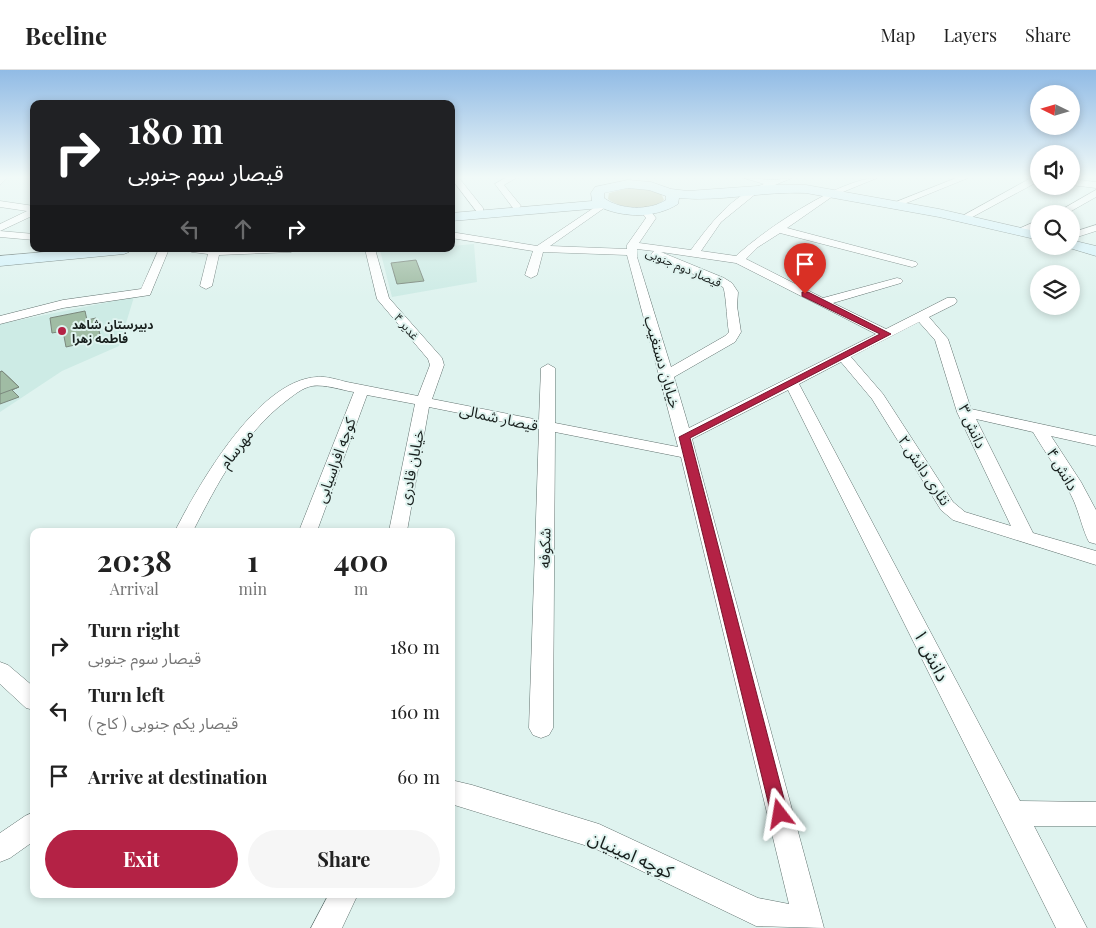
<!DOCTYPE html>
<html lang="en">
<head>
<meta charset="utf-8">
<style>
  body { margin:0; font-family:"Playfair Display","Noto Sans Arabic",serif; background:#f6f6f6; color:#222; height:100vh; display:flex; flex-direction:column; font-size:19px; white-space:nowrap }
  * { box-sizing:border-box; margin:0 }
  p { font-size:16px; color:#767676 }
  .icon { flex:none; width:28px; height:28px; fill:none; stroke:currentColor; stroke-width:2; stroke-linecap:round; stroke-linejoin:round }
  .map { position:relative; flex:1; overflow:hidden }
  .drawer { position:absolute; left:30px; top:458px; width:425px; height:370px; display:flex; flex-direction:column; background:#fff; border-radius:10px; box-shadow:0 2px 8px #0003 }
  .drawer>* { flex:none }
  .top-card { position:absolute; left:30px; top:30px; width:425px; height:152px; border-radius:10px; box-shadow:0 2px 8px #0003; background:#202124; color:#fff; overflow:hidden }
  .needle { width:32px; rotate:275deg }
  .buttons { position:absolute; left:1030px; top:15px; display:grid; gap:10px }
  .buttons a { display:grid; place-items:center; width:50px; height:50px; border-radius:50%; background:#fff; box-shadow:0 2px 8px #0003; font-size:25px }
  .pin { position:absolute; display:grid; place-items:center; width:42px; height:42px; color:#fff; margin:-51px -21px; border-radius:50% 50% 50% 0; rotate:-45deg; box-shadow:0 0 5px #0007 }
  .pin .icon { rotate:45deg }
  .me { position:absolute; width:55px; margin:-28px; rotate:346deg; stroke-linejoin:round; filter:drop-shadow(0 0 4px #0008) }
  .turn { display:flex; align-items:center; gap:18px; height:105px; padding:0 15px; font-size:22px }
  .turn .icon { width:65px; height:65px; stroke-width:2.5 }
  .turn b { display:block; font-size:35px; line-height:42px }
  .lanes { display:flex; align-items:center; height:48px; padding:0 15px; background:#0003; justify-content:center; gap:25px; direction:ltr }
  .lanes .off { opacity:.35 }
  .eta { display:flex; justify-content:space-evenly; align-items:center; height:85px; text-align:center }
  .eta b { font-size:30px; font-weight:700; line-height:35px }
  .primary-button { display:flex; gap:10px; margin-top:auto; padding:10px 15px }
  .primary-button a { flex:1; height:58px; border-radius:30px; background:#b42245; color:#fff; font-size:20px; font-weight:700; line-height:58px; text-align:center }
  .primary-button a+a { background:#f6f6f6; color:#222 }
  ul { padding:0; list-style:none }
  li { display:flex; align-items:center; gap:15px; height:65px; padding:0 15px }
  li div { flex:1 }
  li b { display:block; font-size:19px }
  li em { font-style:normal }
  header { display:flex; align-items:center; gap:30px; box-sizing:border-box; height:70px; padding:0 25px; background:#fff; border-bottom:1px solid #e0e0e0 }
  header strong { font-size:24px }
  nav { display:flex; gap:28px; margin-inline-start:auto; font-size:18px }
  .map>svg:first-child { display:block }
  .built { fill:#cdebe5 }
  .green { fill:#bec3a7 }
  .building { fill:#a0bca4; stroke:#7b887d }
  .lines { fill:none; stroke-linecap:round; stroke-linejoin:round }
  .street-casing { stroke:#61726f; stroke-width:1 }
  .secondary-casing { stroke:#61726f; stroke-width:1 }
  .street { fill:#fff; fill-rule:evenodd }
  .secondary { fill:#d4f2fa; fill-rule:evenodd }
  .route { fill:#b42245; stroke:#75162d }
  .poi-dot { fill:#b42245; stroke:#dff3ef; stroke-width:2 }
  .labels { text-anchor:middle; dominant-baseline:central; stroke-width:4; stroke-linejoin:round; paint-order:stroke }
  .far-street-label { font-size:12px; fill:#171e1c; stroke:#dff3ef }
  .far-poi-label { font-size:12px; font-weight:bold; fill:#171e1c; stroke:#dff3ef; text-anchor:start }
  .street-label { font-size:15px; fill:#171e1c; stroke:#dff3ef }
  .near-street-label { font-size:18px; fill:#171e1c; stroke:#dff3ef }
</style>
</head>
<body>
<header>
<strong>Beeline</strong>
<nav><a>Map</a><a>Layers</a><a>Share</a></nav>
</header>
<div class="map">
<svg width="1096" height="858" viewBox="0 0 1096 858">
  <rect width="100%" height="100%" fill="#dff3ef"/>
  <!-- built -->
  <g class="built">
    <polygon points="474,174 477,212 392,227 380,180 451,179 451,176"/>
    <polygon points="134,227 119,276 62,301 0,342 0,254"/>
  </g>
  <!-- green -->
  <path class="green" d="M 629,118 L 647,119 L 661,123 L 664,130 C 651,142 621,139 608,129 L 609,123 Z"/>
  <!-- building -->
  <g class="building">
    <polygon points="416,190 424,211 397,214 391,193"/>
    <polygon points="85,241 87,250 96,248 101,269 66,277 63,261 52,263 50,248"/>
    <polygon points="2,301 19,317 12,320 19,327 0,334 0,302"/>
    <polygon points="2,301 19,317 0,324 0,302"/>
  </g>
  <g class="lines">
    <defs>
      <g id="street">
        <polygon points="0,108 7,108 0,115"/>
        <polygon points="451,108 459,108 483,138 483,142 477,142"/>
        <polygon points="505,108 516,108 504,115 521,136 519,138 513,138 495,114"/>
        <path d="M 744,108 L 774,110 L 792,108 L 758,122 L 721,152 L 701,181 L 736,186 C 764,160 840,108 877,108 L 833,126 L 787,158 L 916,192 L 918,194 L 916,196 L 912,197 L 780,163 L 758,177 L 746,189 L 823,228 L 897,208 L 901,209 L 903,211 L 901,213 L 833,233 L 886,259 L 947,228 L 955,228 L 957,231 L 955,234 L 929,247 L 948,269 L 971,339 L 1096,366 L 1096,376 L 1051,366 L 1081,412 L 1096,440 L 1096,474 L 1089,472 C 1083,461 1079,442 1073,429 C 1062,405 1046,384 1033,362 L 976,349 L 1033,463 L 1096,481 L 1096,495 L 953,450 L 941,440 L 872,329 L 841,292 L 799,314 L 1020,731 L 1096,732 L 1096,756 L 1034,756 L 1087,858 L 1056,858 L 788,320 L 692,369 L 824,858 L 756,856 L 594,778 L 451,734 L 451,710 L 472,715 L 599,754 L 758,828 L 789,834 L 681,387 L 555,362 L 553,658 L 549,665 L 541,668 L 533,665 L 529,658 L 539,359 L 429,337 L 407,461 L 389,461 L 415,334 L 367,325 L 317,461 L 299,461 L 354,322 C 341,320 325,314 312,316 C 302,318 294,325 286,331 C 243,364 217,414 193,461 L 175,461 C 199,414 258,310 317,307 C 327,306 338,310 347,312 C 371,317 394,321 418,326 L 430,295 L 428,289 L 377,229 L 365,179 L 375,179 L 389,228 L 442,288 L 444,295 L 432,329 L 539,350 L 541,298 L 548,294 L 555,298 L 555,353 L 678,377 L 627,185 L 543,182 L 537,205 L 531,208 L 525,205 L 533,181 L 451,168 L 451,162 L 537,176 L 604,131 L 609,134 L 607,136 L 550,176 L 627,179 L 627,175 L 646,148 L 640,140 L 645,137 L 648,138 L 656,148 L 639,173 L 691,180 C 710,154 732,125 764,114 ZM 637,179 L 654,181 L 651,184 L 652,186 L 723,217 C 726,222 727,253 729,262 L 725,266 L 671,297 L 637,187 ZM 661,182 L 736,193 L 876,264 L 689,358 L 674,307 L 735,272 L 741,262 L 737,236 L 738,222 L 732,213 L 724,208 ZM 919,252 L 935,270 L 957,342 L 1011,456 L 965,442 L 953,432 L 883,324 L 851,287 Z"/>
        <polygon points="956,108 968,108 899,136 893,136 891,134"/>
        <polygon points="1031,108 1039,108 1039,111 965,151 962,152 957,149"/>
        <polygon points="1071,109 1096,112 1096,118 1071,115"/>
        <polygon points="1096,120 1096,127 1066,144 1054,144"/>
        <polygon points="0,131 34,136 34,145 0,161 34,164 34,170 0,167 0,154 27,141 0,137"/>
        <polygon points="1039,150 1039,157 1019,164 1014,161"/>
        <polygon points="1096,155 1096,161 1071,169 1071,163"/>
        <polygon points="159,179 169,179 150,225 63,238 0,254 0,246 63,230 141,219"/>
        <polygon points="187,179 296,179 291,182 219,185 212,216 206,219 200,216 208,184 192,182"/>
        <polygon points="0,592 8,595 34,617 34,640 26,638 0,614"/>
        <polygon points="34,742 34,771 10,788 0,792 0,763 25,746"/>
        <polygon points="329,824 358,824 342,858 311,858"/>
      </g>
      <g id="secondary">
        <path d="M 628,110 L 651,112 L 671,119 L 688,121 L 772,115 L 806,115 L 939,139 L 1039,162 L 1039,170 L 939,147 L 806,123 C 764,121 721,132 679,128 L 678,134 C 656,148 626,148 602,138 L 451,151 L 451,143 L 592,131 L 591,123 L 595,117 ZM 628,118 L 649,120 L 666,126 L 666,130 C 649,141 620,140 604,128 L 604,123 Z"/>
        <polygon points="1071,170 1096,176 1096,186 1066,177 1071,176"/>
        <polygon points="79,179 132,179 129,182 124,184 0,196 0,186"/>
      </g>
    </defs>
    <!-- street casing -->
    <use href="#street" class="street-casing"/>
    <!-- secondary casing -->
    <use href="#secondary" class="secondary-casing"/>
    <!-- street -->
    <use href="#street" class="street"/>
    <!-- secondary -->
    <use href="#secondary" class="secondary"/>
  </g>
  <!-- sky -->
  <linearGradient id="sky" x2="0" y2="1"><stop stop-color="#91bbe5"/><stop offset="0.47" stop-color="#f1faf8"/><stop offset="1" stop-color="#f1faf8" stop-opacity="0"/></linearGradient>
  <rect width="1096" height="228" fill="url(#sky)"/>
  <!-- route -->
  <polygon class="route" points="802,222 808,222 891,264 690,368 788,744 786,749 780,752 774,749 771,744 679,367 880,264 802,226"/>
  <!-- markers -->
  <circle class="poi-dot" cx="62" cy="261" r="5"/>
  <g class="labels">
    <!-- far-street labels -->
    <g class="far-street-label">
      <text transform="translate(684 197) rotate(23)">قیصار دوم جنوبی</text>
      <text transform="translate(407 256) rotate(49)">غدیر ۴</text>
    </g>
    <!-- far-poi labels -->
    <g class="far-poi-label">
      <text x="72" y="254">دبیرستان شاهد<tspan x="72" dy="14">فاطمه زهرا</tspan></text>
    </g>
    <!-- street labels -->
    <g class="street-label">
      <text transform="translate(663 292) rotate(74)">خیابان دستغیب</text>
      <text transform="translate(499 347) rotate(12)">قیصار شمالی</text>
      <text transform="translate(973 356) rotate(66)">دانش ۳</text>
      <text transform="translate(236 378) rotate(-52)">مهرسام</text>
      <text transform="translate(335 390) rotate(-70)">کوچه افراسیابی</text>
      <text transform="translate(411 397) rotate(-79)">خیابان قادری</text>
      <text transform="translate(1063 399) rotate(60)">دانش ۴</text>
      <text transform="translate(925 400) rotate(56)">نثاری دانش ۲</text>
      <text transform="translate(544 478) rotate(-89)">شکوفه</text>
    </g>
    <!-- near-street labels -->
    <g class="near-street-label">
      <text transform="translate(932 585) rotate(63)">دانش ۱</text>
      <text transform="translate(631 784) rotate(24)">کوچه امینیان</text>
    </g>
  </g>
</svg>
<div class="buttons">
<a><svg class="needle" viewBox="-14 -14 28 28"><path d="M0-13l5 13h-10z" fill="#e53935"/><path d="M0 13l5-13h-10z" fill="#767676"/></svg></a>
<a><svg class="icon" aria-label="sound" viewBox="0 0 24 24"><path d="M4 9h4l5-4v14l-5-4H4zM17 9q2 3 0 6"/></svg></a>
<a><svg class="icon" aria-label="search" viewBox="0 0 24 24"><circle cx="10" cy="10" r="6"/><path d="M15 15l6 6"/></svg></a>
<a><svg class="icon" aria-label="layers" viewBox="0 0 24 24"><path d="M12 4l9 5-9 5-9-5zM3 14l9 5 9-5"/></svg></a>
</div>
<div class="pin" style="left:805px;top:224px;background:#d93025"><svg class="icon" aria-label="arrive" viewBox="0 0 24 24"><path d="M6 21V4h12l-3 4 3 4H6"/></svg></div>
<svg class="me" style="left:780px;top:744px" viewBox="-20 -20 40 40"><path d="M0-17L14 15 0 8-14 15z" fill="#b42245" stroke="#fff" stroke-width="4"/></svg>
<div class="top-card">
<div class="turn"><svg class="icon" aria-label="right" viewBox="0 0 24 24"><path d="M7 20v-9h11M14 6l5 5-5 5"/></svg><div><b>180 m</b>قیصار سوم جنوبی</div></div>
<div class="lanes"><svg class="icon off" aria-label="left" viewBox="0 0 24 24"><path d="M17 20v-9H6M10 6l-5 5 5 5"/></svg><svg class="icon off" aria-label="ahead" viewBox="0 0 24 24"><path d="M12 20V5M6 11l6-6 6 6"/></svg><svg class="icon" aria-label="right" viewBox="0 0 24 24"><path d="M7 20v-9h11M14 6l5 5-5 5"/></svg></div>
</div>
<section class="drawer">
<div class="eta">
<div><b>20:38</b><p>Arrival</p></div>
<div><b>1</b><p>min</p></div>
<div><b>400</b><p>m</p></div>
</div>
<ul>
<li><svg class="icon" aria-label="right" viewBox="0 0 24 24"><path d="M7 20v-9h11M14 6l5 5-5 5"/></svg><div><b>Turn right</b><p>قیصار سوم جنوبی</p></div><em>180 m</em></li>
<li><svg class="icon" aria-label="left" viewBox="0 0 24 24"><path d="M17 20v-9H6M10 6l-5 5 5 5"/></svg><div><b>Turn left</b><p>قیصار یکم جنوبی ( کاج )</p></div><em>160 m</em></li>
<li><svg class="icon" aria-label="arrive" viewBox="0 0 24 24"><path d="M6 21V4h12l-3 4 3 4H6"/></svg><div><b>Arrive at destination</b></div><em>60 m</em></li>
</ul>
<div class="primary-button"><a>Exit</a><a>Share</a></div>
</section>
</div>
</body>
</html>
